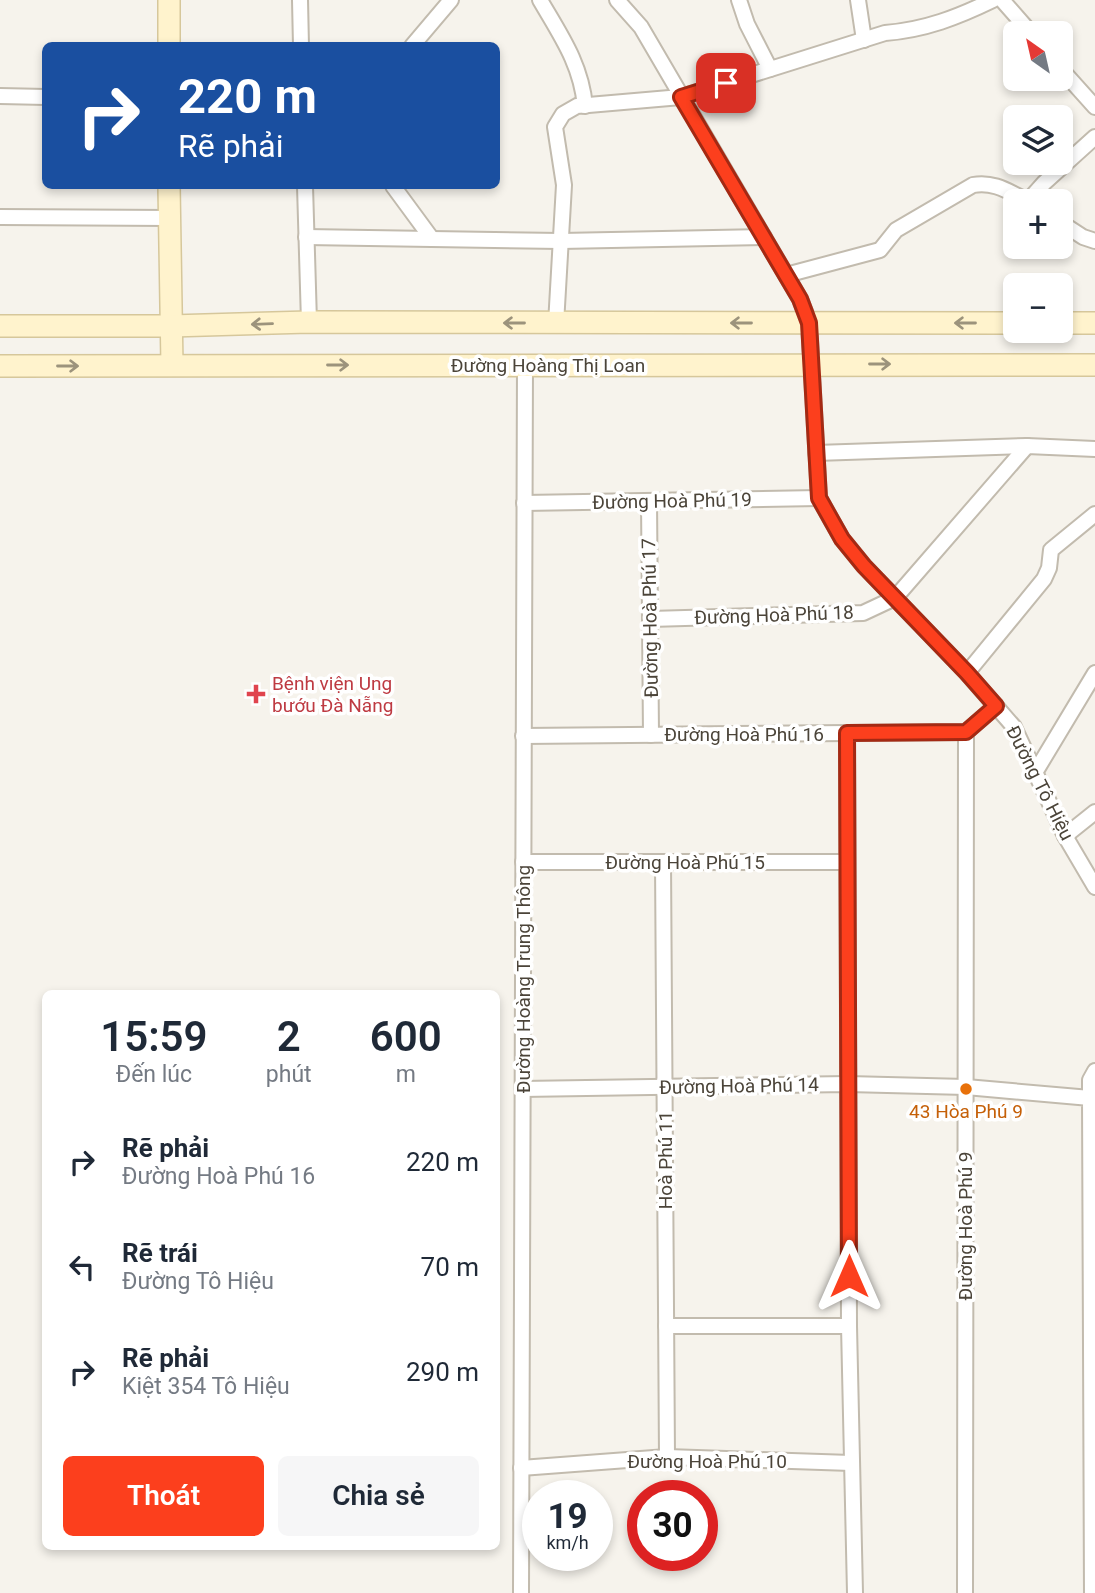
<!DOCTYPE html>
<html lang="vi">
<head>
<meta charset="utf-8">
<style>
  body { margin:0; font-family:Roboto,sans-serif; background:#f6f6f7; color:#1f2937; height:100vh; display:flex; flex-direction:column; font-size:26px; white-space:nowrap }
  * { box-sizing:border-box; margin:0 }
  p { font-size:23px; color:#747a83 }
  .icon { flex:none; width:38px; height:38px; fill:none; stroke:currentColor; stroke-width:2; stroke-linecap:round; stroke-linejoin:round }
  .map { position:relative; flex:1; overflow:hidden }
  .panel { position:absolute; left:42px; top:990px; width:458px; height:560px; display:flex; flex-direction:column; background:#fff; border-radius:10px; box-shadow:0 4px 10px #0003 }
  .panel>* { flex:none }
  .guide { position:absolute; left:42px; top:42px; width:458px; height:147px; border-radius:10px; box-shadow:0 4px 10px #0003; background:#1a4fa0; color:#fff; overflow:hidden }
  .needle { width:46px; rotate:326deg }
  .controls { position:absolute; left:1003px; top:21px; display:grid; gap:14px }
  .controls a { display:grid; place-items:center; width:70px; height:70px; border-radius:10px; background:#fff; box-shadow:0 4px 10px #0003; font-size:35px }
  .speed { position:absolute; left:522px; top:1480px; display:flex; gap:14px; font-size:35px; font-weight:700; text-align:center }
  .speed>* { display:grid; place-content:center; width:91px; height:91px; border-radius:50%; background:#fff; box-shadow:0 4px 10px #0003; line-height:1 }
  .speed small { font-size:18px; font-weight:400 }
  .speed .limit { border:10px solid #d22; background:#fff; color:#111 }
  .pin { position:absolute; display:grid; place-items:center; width:60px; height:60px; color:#fff; margin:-30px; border-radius:14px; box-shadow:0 4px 10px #0006 }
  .me { position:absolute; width:77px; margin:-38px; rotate:0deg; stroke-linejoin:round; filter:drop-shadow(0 0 5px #0008) }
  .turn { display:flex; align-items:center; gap:24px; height:147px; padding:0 21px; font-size:32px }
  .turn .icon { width:91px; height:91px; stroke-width:2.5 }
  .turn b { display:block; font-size:49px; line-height:60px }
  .eta { display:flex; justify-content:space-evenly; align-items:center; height:119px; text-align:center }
  .eta b { font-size:42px; font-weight:600; line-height:49px }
  .button { display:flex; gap:14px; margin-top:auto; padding:14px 21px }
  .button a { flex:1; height:80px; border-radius:10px; background:#fc3f1d; color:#fff; font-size:28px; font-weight:600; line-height:80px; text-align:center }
  .button a+a { background:#f6f6f7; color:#1f2937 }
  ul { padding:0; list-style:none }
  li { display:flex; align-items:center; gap:21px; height:105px; padding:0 21px }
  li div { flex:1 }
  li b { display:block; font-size:26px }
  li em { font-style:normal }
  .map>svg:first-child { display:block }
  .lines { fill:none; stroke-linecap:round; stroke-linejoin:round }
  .street-casing { stroke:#c2bbae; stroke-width:18 }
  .secondary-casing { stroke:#d6c79b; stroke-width:24 }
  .street { stroke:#fff; stroke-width:14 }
  .secondary { stroke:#fff3cd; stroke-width:21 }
  .oneway { stroke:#9c937c }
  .route-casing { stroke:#a42913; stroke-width:18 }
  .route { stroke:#fc3f1d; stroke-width:12 }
  .health-dot { fill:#e0444e; stroke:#fff; stroke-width:2.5 }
  .food-dot { fill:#e8710a; stroke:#fff; stroke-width:2.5 }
  .labels { text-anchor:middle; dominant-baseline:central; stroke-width:7; stroke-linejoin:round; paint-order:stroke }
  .street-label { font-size:19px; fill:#4b4439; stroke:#fff }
  .health-label { font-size:19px; fill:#be3a42; stroke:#fff; text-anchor:start }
  .food-label { font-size:19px; fill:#c56008; stroke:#fff }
</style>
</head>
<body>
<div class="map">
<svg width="1095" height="1593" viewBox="0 0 1095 1593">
  <rect width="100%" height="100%" fill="#f6f3ec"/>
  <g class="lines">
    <defs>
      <g id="street">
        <polyline points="300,0 301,46"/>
        <path d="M 540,0 C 561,36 581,64 585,106"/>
        <polyline points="617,0 641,27 800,299 809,322 819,498 842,539 864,566 967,673 1014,727 1065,836 1095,887"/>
        <polyline points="739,0 747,24 770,69"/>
        <polyline points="858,0 864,40"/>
        <polyline points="1002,0 1031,33"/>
        <polyline points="412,46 451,0"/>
        <polyline points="1060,68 1095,107"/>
        <polyline points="0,96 46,97"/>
        <polyline points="305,186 309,322"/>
        <polyline points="393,186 432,239"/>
        <polyline points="0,217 170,218"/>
        <polyline points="1060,222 1083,237 1095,241"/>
        <polyline points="306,237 561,241 764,237"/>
        <path d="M 786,275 L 880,250 L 896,230 L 973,185 C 994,181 1009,192 1028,201 L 1044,183 L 1095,137"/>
        <path d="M 556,324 L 564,185 L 555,127 L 563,114 L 577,106 L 681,97 L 885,33 C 925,30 958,17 993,0"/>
        <polyline points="816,453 1027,446 1095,449"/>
        <polyline points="649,501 651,735"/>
        <polyline points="524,503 819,498"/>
        <polyline points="650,619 863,613 895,598 1027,446"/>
        <polyline points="967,673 1044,579 1049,568 1051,550 1095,514"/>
        <polyline points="847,733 849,1326 855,1593"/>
        <polyline points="523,736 966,732 996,706"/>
        <polyline points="1036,771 1095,673"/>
        <polyline points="1065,836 1095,812"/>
        <polyline points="523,862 847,862"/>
        <polyline points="663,862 667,1457"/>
        <polyline points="522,1089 848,1084 966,1087 1090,1098 1092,1593"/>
        <polyline points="1090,1098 1090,1080 1095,1071"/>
        <polyline points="666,1326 849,1326"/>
        <polyline points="521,1468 667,1457 851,1463"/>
        <polyline points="521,1593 525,365"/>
        <polyline points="965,1593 966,732"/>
      </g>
      <g id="secondary">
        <polyline points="169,46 169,0"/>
        <polyline points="169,186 172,365"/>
        <polyline points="1060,323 1095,323"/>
        <polyline points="0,326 171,326 309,322 1015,323"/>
        <polyline points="0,366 1095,365"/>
      </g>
    </defs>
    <!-- street casing -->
    <use href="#street" class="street-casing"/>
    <!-- secondary casing -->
    <use href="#secondary" class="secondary-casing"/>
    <!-- street -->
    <use href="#street" class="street"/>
    <!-- secondary -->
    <use href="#secondary" class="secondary"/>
  </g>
  <!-- one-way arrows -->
  <defs><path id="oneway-shaft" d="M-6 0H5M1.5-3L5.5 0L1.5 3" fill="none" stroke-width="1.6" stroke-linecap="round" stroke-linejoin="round" transform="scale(1.75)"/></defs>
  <g class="oneway">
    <use href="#oneway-shaft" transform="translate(514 323) rotate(-180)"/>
    <use href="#oneway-shaft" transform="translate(741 323) rotate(180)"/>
    <use href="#oneway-shaft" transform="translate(965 323) rotate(-180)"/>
    <use href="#oneway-shaft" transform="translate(262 324) rotate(178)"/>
    <use href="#oneway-shaft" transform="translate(880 364)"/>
    <use href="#oneway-shaft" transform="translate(338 365)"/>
    <use href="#oneway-shaft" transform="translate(68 366)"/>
  </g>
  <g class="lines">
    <defs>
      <polyline id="route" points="726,83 681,97 800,299 809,323 819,498 842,539 864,566 967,673 996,706 966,732 847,733 849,1276"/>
    </defs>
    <!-- route casing -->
    <use href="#route" class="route-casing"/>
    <!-- route -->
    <use href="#route" class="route"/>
  </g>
  <!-- markers -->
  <path class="health-dot" d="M252.5 683.5h7v7h7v7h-7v7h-7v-7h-7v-7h7z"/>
  <circle class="food-dot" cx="966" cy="1089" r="7"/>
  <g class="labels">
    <!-- street labels -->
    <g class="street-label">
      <text x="548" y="365">Đường Hoàng Thị Loan</text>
      <text transform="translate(672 501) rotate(-1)">Đường Hoà Phú 19</text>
      <text transform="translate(774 615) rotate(-2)">Đường Hoà Phú 18</text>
      <text transform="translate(650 618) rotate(-91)">Đường Hoà Phú 17</text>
      <text x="744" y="734">Đường Hoà Phú 16</text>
      <text transform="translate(1040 783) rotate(63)">Đường Tô Hiệu</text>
      <text x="685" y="862">Đường Hoà Phú 15</text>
      <text transform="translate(523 979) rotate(-90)">Đường Hoàng Trung Thông</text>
      <text transform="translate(739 1086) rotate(-1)">Đường Hoà Phú 14</text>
      <text transform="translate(665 1160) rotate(-90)">Hoà Phú 11</text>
      <text transform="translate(965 1226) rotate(-90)">Đường Hoà Phú 9</text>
      <text x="707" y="1461">Đường Hoà Phú 10</text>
    </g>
    <!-- health labels -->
    <g class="health-label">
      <text x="272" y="683">Bệnh viện Ung<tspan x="272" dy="22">bướu Đà Nẵng</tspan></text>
    </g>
    <!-- food labels -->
    <g class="food-label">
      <text x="966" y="1111">43 Hòa Phú 9</text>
    </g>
  </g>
</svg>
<div class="controls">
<a><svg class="needle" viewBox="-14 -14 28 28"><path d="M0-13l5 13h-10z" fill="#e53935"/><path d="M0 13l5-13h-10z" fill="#747a83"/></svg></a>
<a><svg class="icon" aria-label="layers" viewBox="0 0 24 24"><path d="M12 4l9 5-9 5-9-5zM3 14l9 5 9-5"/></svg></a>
<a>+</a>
<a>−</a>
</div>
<div class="speed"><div>19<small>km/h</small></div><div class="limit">30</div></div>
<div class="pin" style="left:726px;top:83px;background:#d93025"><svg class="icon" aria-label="arrive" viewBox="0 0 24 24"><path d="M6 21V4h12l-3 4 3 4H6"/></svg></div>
<svg class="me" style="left:849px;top:1276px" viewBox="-20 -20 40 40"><path d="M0-17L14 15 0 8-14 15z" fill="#fc3f1d" stroke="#fff" stroke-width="4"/></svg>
<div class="guide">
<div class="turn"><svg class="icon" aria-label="right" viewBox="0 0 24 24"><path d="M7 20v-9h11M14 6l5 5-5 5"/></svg><div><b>220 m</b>Rẽ phải</div></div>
</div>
<section class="panel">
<div class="eta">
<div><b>15:59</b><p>Đến lúc</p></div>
<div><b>2</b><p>phút</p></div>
<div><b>600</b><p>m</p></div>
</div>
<ul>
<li><svg class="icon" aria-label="right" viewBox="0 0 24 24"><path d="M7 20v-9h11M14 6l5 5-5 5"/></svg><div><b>Rẽ phải</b><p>Đường Hoà Phú 16</p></div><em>220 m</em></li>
<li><svg class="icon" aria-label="left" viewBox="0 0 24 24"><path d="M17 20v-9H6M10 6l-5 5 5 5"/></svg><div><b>Rẽ trái</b><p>Đường Tô Hiệu</p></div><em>70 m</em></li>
<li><svg class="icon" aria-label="right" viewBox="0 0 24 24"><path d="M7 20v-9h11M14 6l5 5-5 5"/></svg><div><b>Rẽ phải</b><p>Kiệt 354 Tô Hiệu</p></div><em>290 m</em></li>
</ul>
<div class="button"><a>Thoát</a><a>Chia sẻ</a></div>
</section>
</div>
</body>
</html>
